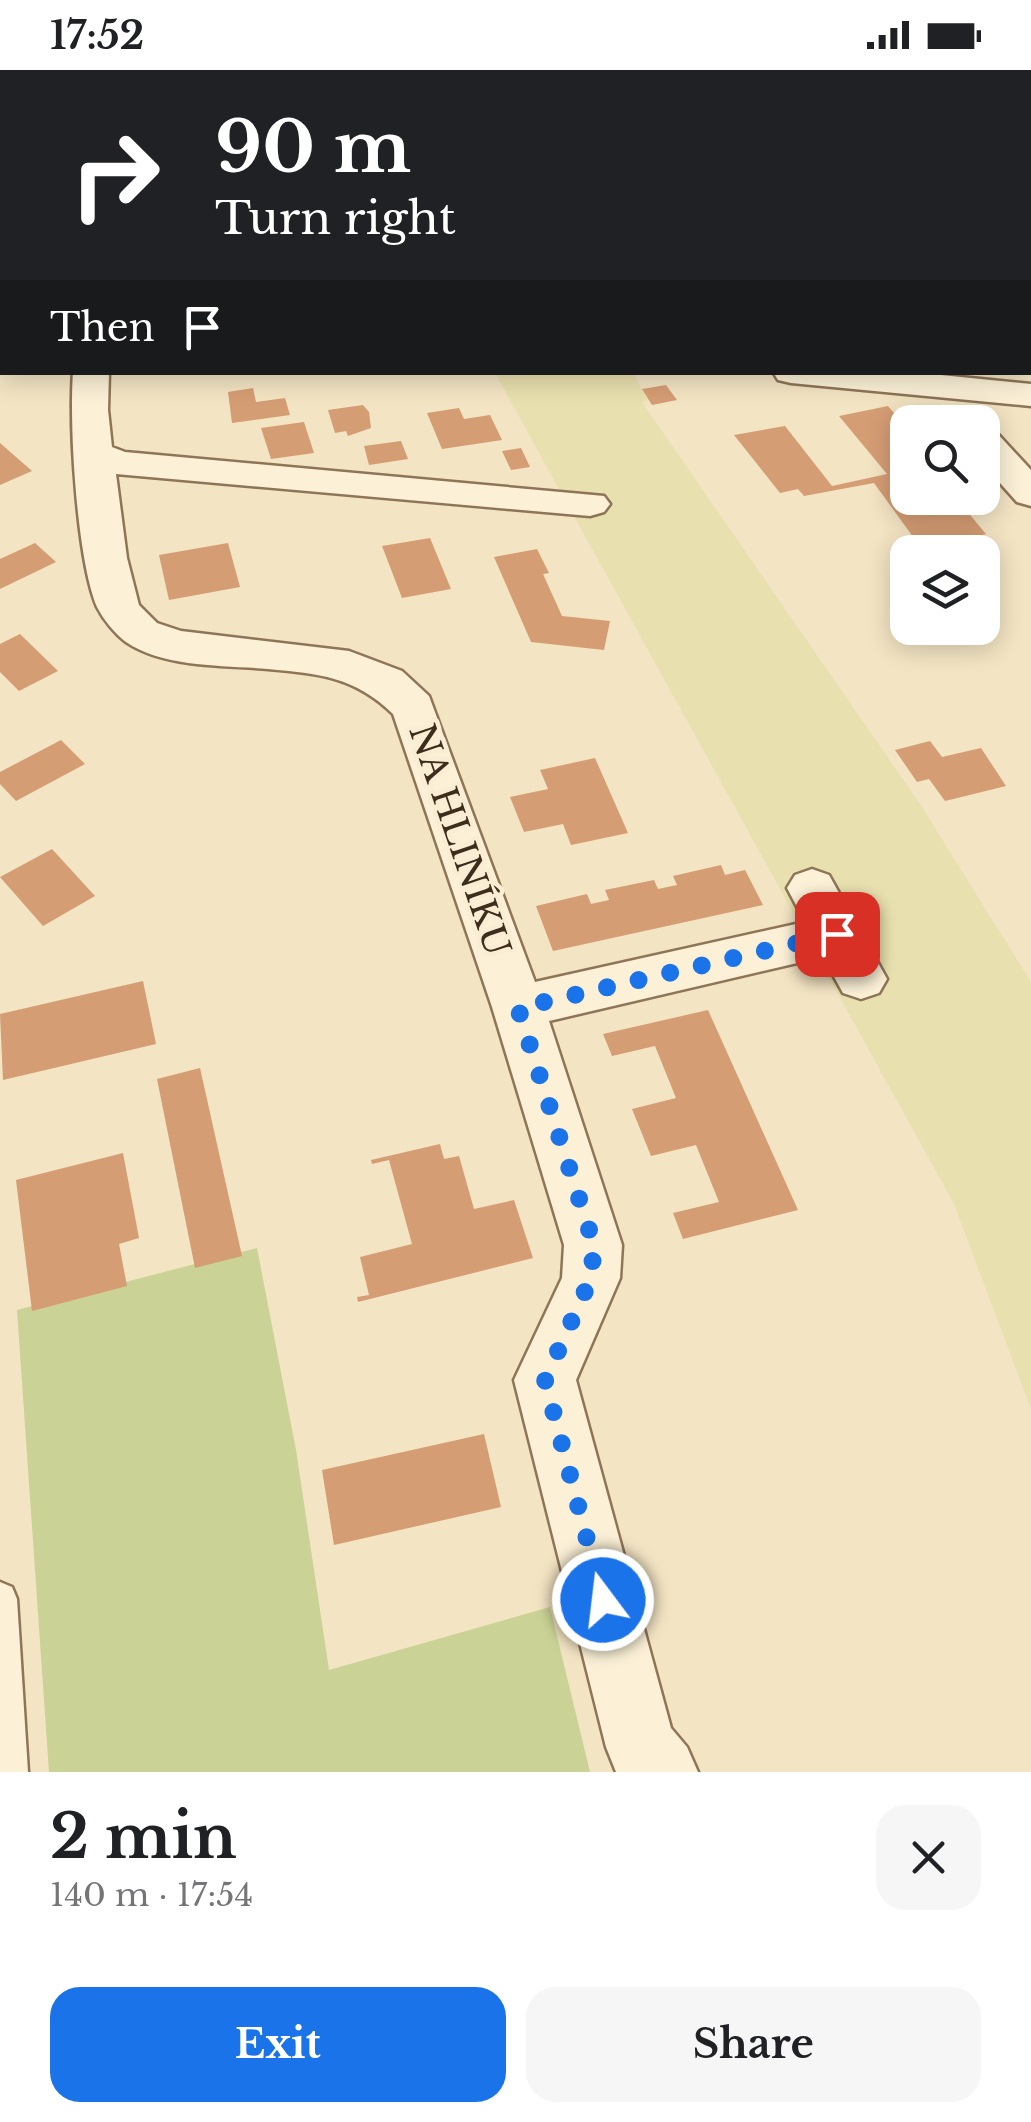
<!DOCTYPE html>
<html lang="en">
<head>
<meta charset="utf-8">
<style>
  body { margin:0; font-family:"Libre Baskerville",serif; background:#f6f6f6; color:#202124; height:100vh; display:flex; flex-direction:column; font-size:38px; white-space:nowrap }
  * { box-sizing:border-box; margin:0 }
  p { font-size:32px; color:#757577 }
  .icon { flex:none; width:55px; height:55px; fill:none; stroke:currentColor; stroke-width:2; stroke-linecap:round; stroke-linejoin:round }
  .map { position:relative; height:1702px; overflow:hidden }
  .panel { display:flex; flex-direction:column; background:#fff; flex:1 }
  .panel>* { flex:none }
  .guide { position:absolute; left:0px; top:0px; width:1032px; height:305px; box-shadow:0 5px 25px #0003; background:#202124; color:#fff; overflow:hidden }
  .tools { position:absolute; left:890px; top:335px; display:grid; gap:20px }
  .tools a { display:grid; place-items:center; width:110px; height:110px; border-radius:20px; background:#fff; box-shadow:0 5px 25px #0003; font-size:50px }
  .pin { position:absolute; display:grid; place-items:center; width:85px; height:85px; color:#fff; margin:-42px; border-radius:20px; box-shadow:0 5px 15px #0006 }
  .me { position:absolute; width:110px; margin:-55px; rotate:345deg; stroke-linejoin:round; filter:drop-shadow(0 0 8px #0008) }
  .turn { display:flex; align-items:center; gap:35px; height:210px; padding:0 50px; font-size:45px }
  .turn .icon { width:130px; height:130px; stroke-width:2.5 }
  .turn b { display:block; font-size:70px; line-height:85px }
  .then { display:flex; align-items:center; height:95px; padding:0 50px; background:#0003; gap:20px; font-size:38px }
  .round { display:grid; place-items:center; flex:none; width:105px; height:105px; border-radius:30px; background:#f6f6f6 }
  .summary { display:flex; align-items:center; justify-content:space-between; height:170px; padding:0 50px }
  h1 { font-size:60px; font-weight:700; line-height:75px }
  .button { display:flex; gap:20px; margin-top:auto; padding:20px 50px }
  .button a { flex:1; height:115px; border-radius:30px; background:#1a73e8; color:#fff; font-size:40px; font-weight:700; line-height:115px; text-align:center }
  .button a+a { background:#f6f6f6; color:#202124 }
  .status { display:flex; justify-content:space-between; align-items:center; height:70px; padding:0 50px; background:#fff; direction:ltr }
  .status svg { height:28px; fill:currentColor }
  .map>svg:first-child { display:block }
  .farmland { fill:#e9e0af }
  .green { fill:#cbd295 }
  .building { fill:#d59d74 }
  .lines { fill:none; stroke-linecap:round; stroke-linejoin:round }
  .service-casing { stroke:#8f7557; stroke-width:5 }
  .minor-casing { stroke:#8f7557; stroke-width:5 }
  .service { fill:#fcf1d7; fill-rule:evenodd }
  .minor { fill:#fcf1d7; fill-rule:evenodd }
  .route { stroke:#1a73e8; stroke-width:18; stroke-dasharray:0 32.4 }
  .labels { text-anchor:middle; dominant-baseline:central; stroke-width:9; stroke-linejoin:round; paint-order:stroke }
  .street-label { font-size:35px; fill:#3d2d1d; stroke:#f9eed3 }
</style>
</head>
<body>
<div class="status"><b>17:52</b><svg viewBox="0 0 49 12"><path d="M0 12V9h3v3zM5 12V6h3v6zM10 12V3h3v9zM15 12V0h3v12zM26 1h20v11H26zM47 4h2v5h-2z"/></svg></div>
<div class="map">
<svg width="1031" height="1702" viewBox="0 0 1031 1702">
  <rect width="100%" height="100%" fill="#f3e4c3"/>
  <!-- farmland -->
  <polygon class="farmland" points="495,303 633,303 648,330 642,332 922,737 1031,912 1031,1339 954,1134"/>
  <!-- green -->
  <g class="green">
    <polygon points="0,0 471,0 472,2 2,2 2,156"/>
    <polygon points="257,1178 296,1380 329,1600 550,1537 590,1702 49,1702 17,1240"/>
  </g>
  <!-- building -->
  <g class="building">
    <polygon points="666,315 677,330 652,335 642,319"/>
    <polygon points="253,318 256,332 285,328 290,345 232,353 228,322"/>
    <polygon points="363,335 369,342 371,358 348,366 346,361 335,363 328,340"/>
    <polygon points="888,336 908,359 908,428 956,428 986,464 979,466 990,479 924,482 874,413 804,426 798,419 780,423 734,365 785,356 832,416 887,404 839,346"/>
    <polygon points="459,338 464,349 490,345 502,370 442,379 427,343"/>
    <polygon points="304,352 314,383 271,389 261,358"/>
    <polygon points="401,371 408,389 369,395 364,376"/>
    <polygon points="0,373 32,401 0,415"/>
    <polygon points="521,378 530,397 511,400 502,381"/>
    <polygon points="430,468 451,519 402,528 382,476"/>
    <polygon points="35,473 56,492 0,519 0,489"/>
    <polygon points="228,473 240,517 169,530 159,485"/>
    <polygon points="537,479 549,503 543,504 562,546 610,551 604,580 531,572 494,487"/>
    <polygon points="20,564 58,601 19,621 0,602 0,574"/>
    <polygon points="61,670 85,694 16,731 0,714 0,702"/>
    <polygon points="930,671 942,687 981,678 1006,716 945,731 929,709 917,712 895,680"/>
    <polygon points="595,688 628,763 571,775 563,754 524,762 510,727 548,719 540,700"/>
    <polygon points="52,779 95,826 43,856 0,807"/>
    <polygon points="721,795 725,805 745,800 763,835 553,881 536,836 587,824 591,834 609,830 605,820 654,810 658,819 677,815 673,806"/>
    <polygon points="143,911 156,974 3,1010 0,944"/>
    <polygon points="708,940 798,1140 683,1169 673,1143 719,1132 696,1075 651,1086 632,1039 676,1028 655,976 612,986 603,964"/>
    <polygon points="200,998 242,1186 195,1198 157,1009"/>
    <polygon points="440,1074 444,1089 459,1086 474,1139 514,1130 533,1188 358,1232 357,1227 369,1225 360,1187 412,1174 389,1090 372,1094 371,1090"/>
    <polygon points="123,1083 139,1168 119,1174 127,1216 32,1241 16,1110"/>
    <polygon points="484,1364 501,1437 334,1475 322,1400"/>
  </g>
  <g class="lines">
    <defs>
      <polygon id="service" points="0,1512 12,1517 17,1529 28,1702 0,1702"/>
      <g id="minor">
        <polygon points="861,0 890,0 891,2 862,2"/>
        <rect x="1030" y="149" width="1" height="21"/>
        <rect x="0" y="213" width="2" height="20"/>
        <path d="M 73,302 L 109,302 L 108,340 L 112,377 L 125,382 L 604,426 L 610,434 L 604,442 L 590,446 L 116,404 L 127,488 L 139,535 L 157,553 L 181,561 L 349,581 L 402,601 L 429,626 L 535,912 L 805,852 L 787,818 L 795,805 L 812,799 L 829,805 L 887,909 L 879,923 L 861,929 L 843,923 L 823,887 L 549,951 L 622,1175 L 620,1208 L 576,1310 L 671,1658 L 687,1677 L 698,1702 L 616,1702 L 606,1677 L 514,1310 L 562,1208 L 564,1175 L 492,937 L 393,644 C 354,606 319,604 268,599 C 224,595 164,598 126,572 C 115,564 103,549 97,537 C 77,490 69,356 73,302 Z"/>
        <polygon points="773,302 911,302 1031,314 1031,336 791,313 778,310"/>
        <polygon points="982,358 995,361 1031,400 1031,436 1017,432 982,393"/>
      </g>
    </defs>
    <!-- service casing -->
    <use href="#service" class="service-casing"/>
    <!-- minor casing -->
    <use href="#minor" class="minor-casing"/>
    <!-- service -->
    <use href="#service" class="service"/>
    <!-- minor -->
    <use href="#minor" class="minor"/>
  </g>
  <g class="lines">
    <!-- route -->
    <polyline class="route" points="603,1530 545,1310 591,1208 594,1175 518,938 837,864"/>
  </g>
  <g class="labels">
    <!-- street labels -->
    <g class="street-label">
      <text transform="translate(460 770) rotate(71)">NA HLINÍKU</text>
    </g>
  </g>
</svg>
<div class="tools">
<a><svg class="icon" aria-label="search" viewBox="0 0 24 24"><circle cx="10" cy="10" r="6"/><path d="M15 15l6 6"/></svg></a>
<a><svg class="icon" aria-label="layers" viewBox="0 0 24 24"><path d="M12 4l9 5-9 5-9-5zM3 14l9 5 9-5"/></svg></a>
</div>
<div class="pin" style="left:837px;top:864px;background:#d93025"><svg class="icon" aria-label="arrive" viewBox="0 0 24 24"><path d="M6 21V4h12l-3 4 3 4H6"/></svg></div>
<svg class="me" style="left:603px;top:1530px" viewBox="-20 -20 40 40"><circle r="17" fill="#1a73e8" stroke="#fff" stroke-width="3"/><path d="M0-11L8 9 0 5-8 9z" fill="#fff"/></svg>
<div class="guide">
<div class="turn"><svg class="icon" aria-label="right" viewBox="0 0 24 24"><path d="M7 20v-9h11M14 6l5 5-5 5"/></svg><div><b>90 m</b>Turn right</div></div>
<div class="then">Then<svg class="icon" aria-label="arrive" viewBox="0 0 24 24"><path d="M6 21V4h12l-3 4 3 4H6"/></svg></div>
</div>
</div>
<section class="panel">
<div class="summary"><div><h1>2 min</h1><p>140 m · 17:54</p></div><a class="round"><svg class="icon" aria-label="close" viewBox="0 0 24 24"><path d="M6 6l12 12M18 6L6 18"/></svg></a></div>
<div class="button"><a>Exit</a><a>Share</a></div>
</section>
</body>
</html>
